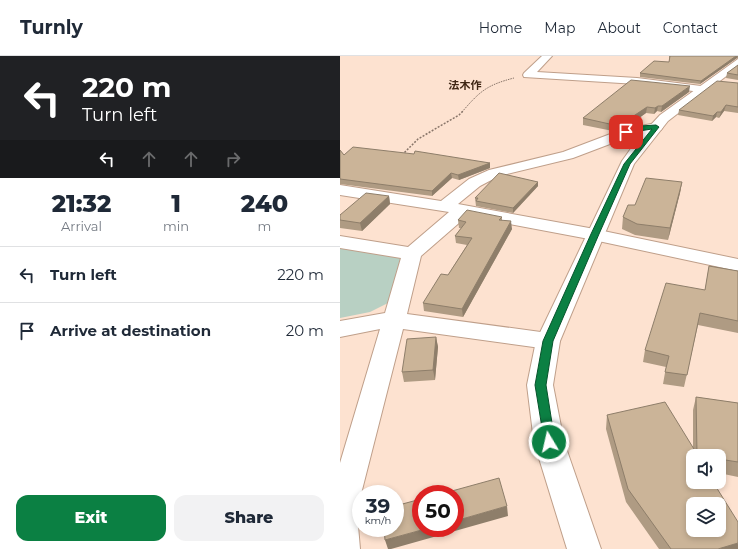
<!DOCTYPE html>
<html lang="en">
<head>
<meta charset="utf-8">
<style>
  body { margin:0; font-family:Montserrat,"Noto Sans JP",sans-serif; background:#f2f2f3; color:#1f2937; height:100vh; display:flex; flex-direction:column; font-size:15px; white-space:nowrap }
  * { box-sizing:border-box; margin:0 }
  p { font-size:13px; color:#747a83 }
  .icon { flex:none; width:22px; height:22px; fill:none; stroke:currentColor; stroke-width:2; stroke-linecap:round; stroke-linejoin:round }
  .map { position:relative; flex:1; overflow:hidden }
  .sheet { display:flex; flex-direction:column; background:#fff; width:340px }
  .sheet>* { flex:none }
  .guide { background:#202124; color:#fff; overflow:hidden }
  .tools { position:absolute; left:346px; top:393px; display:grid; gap:8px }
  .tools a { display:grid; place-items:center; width:40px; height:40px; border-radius:8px; background:#fff; box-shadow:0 2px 6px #0003; font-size:20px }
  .speed { position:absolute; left:12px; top:429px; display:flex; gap:8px; font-size:20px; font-weight:700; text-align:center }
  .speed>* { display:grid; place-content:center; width:52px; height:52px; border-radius:50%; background:#fff; box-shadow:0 2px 6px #0003; line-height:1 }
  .speed small { font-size:10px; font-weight:400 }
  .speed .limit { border:6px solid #d22; background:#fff; color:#111 }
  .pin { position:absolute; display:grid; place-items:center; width:34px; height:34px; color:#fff; margin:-17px; border-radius:8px; box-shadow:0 2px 6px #0006 }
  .me { position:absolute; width:44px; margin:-22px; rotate:351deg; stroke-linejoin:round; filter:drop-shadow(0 0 3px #0008) }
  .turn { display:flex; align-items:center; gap:14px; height:84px; padding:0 16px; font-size:18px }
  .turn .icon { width:52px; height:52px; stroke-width:2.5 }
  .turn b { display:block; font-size:28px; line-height:34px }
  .lanes { display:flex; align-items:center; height:38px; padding:0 16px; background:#0003; justify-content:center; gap:20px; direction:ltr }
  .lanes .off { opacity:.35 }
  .eta { display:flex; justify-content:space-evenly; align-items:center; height:68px; text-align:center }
  .eta b { font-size:24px; font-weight:800; line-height:28px }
  .action { display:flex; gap:8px; margin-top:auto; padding:8px 16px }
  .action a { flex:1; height:46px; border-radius:12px; background:#0b8043; color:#fff; font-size:16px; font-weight:800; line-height:46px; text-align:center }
  .action a+a { background:#f2f2f3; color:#1f2937 }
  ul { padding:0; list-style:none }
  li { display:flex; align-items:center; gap:12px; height:56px; padding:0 16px; border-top:1px solid #e0e1e3 }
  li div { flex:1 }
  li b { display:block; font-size:15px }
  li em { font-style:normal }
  header { display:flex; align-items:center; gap:24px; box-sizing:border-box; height:56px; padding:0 20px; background:#fff; border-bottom:1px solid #e0e1e3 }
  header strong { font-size:19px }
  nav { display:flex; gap:22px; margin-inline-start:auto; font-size:14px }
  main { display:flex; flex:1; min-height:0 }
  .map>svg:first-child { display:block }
  .green { fill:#b8d0c3 }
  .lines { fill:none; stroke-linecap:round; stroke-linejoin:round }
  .street-casing { stroke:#bf9f8a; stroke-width:2 }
  .secondary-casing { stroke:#bf9f8a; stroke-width:2 }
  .path-far1 { stroke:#887569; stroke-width:1; stroke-dasharray:1.5 1; stroke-linecap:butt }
  .path { stroke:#887569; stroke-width:1.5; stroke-dasharray:2 1.5; stroke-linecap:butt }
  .street { fill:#fff; fill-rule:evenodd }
  .secondary { fill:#fff; fill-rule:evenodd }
  .wall { fill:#af9b83 }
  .shaded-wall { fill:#8e7e6a }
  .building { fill:#cbb498; stroke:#8e7e6a; fill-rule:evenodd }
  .route { fill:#0b8043; stroke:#07532c }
  .labels { text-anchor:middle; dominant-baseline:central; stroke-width:3; stroke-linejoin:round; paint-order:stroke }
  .far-quarter-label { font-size:11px; font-weight:bold; fill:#3e2513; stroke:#fde2d0 }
</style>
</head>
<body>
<header>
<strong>Turnly</strong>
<nav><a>Home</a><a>Map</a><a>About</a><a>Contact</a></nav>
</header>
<main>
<section class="sheet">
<div class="guide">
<div class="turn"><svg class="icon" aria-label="left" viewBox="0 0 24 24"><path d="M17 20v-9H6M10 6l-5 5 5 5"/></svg><div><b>220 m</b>Turn left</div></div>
<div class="lanes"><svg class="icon" aria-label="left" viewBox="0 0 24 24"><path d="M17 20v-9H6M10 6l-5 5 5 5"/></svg><svg class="icon off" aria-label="ahead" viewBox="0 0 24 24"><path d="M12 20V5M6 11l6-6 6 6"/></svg><svg class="icon off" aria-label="ahead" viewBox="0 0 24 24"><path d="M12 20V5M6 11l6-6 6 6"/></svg><svg class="icon off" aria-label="right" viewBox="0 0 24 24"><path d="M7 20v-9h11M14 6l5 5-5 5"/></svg></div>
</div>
<div class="eta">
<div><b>21:32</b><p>Arrival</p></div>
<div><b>1</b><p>min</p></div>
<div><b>240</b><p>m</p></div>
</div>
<ul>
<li><svg class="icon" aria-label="left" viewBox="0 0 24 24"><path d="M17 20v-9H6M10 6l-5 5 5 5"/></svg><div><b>Turn left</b></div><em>220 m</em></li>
<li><svg class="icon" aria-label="arrive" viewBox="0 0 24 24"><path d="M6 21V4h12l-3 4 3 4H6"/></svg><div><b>Arrive at destination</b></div><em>20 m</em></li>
</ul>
<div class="action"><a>Exit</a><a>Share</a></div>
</section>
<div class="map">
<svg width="398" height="493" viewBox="0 0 398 493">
  <rect width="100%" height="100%" fill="#fde2d0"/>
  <!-- green -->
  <polygon class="green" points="0,190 63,201 48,247 30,256 0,262"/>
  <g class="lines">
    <defs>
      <g id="street">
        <polygon points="202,0 212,0 197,16 297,22 361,30 367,33 361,36 297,28 184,21 183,19 184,17"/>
        <polygon points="316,67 323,71 321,74 291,80 233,102 159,120 140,130 118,148 249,172 398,203 398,215 249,183 127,160 81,200 67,258 208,277 216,279 220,285 216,291 208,293 63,273 21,438 17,458 20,493 0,493 0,407 40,273 0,281 0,265 45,257 61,202 0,192 0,180 68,191 109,156 0,139 0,129 101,145 129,123 149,114 223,96 281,74"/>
      </g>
      <polygon id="secondary" points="398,3 398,11 328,65 294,108 220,285 213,329 224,386 261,493 227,493 194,386 187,329 196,285 282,105 297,84 320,59"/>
    </defs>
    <!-- street casing -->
    <use href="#street" class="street-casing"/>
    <!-- secondary casing -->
    <use href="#secondary" class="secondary-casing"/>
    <!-- path-far1 -->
    <path class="path-far1" d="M 122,56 C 140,35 147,29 174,22"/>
    <!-- path -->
    <polyline class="path" points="62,99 78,83 119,59 123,55"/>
    <!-- street -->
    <use href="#street" class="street"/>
    <!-- secondary -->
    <use href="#secondary" class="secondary"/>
  </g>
  <!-- wall -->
  <g class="wall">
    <polygon points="329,0 398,0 398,3 397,2 360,28 300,21 300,17 329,6"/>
    <polygon points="398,9 398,24 386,22 387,17"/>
    <polygon points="398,27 398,57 384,55 379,62 376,61 372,65 338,59 339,54"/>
    <polygon points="349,36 321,56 317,55 314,58 306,57 285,72 273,75 243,69 243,62"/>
    <polygon points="0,94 4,99 150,107 150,112 119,124 112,122 92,140 0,128"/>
    <polygon points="198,126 198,130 173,157 136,150 135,142"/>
    <polygon points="342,126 340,137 328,184 295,179 282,173 283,161 295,149"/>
    <polygon points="49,140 50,148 22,175 0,172 0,159"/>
    <polygon points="162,161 162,164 172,173 123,261 84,255 83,247 108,219 127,189 116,187 115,180 121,172 119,172 118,164"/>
    <polygon points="369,210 398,215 398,277 358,269 344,331 323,328 326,311 303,306 305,294 365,234"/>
    <polygon points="96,281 98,291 95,324 64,326 62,316"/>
    <polygon points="356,341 398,347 398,421 379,417 379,400 353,400 398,493 319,493 286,446 266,373 267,359 353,392 353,354"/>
  </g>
  <!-- shaded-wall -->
  <g class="shaded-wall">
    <polygon points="396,0 398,0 397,2 360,28 361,25"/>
    <polygon points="350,30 349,36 321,56 322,50"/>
    <polygon points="386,49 384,55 379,62 381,56"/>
    <polygon points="318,50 317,55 314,58 315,52"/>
    <polygon points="307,51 306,57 285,72 273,75 274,69"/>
    <polygon points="377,56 376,61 372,65 373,60"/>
    <polygon points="150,107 150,112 119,124 118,119"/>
    <polygon points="111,117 112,122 92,140 92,135"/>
    <polygon points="198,126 198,130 173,157 173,152"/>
    <polygon points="342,126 340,137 328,184 330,172"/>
    <polygon points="49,140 50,148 22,175 20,167"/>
    <polygon points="171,165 172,173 123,261 122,253"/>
    <polygon points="96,281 98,291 95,324 93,314"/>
    <polygon points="167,450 168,460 51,493 48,493 45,484 89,472 115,472 115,465"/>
    <polygon points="398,487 398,493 378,493"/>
  </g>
  <!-- building -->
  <g class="building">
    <polygon points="330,0 396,0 361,25 300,17 314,5 329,6"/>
    <polygon points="398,9 398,19 387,17"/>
    <polygon points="291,24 350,30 322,50 318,50 315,52 307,51 286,65 274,69 243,62"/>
    <polygon points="377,25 398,27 398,51 386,49 381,56 377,56 373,60 339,54"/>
    <polygon points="13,91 74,98 75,95 150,107 118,119 111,117 92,135 0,123 0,94 4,99"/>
    <polygon points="159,117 198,126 173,152 136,145 138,142 135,142"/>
    <polygon points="306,122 342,126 330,172 297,168 283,161 288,149 295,149"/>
    <polygon points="26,137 49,140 20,167 0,164 0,159"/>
    <polygon points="127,154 162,161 159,164 171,165 122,253 83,247 101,218 108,219 132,182 115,180 126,166 118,164"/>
    <polygon points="369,210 398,215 398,265 360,257 347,319 325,316 329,300 305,294 326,227 365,234"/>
    <polygon points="96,281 93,314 62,316 67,283"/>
    <path d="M 356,341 L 398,347 L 398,406 L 379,403 L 379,400 L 353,400 L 353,426 L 373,426 L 398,466 L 398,487 L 378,493 L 331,493 L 288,433 L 267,359 L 325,346 L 357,398 ZM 353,448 L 379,448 L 379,474 L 353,474 Z"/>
    <polygon points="159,422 167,450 115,465 115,438 101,438"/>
    <polygon points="81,443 81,472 89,472 45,484 44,472 55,472 55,450"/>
  </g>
  <!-- route -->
  <polygon class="route" points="316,69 319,71 290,108 259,178 213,285 206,329 215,386 213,390 209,391 205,390 195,329 203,285 251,178 284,108 312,73 286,77 283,76 300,70"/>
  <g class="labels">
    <!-- far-quarter labels -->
    <g class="far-quarter-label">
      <text x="125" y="29">法木作</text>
    </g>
  </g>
</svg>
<div class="tools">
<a><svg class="icon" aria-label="sound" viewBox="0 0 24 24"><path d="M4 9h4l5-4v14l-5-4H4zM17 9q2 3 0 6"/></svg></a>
<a><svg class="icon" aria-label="layers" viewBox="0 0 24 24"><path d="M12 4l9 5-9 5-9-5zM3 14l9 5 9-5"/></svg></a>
</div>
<div class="speed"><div>39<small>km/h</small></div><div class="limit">50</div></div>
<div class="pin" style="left:286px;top:76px;background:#d93025"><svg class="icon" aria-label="arrive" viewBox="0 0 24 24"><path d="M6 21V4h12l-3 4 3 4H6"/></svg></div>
<svg class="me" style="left:209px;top:386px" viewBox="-20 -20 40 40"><circle r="17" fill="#0b8043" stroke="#fff" stroke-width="3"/><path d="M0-11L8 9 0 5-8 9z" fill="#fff"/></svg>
</div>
</main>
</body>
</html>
